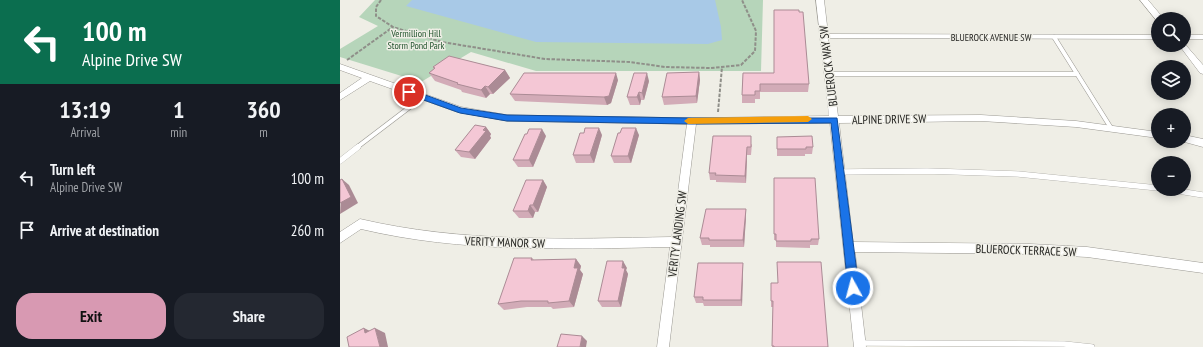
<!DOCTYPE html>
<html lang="en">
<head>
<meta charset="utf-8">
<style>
  body { margin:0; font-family:"PT Sans Narrow",sans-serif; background:#242831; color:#f1f3f6; height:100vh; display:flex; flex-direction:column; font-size:15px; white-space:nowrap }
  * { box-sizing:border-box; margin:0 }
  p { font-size:13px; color:#9ea1a6 }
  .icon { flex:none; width:22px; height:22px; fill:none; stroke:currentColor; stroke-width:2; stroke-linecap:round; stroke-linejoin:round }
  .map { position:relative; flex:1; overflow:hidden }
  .sheet { display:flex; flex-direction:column; background:#171b24; width:340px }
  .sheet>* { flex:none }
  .top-card { background:#0b6e4f; color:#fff; overflow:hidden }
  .tools { position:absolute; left:811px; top:12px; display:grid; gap:8px }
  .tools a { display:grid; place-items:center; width:40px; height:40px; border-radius:50%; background:#171b24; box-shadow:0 2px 10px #0003; font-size:20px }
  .pin { position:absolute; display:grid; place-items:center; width:34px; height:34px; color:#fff; margin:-17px; border:2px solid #fff; border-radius:50%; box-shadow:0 1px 4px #0007 }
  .me { position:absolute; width:44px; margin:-22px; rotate:353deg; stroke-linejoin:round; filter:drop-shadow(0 0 3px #0008) }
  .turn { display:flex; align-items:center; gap:14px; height:84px; padding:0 16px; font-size:18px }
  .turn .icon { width:52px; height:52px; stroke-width:2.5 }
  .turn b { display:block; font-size:28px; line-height:34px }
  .eta { display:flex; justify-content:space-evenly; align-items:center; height:68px; text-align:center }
  .eta b { font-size:24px; font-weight:700; line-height:28px }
  .action { display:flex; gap:8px; margin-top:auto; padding:8px 16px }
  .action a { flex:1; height:46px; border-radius:16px; background:#d899b2; color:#111; font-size:16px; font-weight:700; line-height:46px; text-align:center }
  .action a+a { background:#242831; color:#f1f3f6 }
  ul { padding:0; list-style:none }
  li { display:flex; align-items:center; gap:12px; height:52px; padding:0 16px }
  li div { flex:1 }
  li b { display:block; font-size:15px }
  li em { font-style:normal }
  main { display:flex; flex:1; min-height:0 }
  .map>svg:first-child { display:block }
  .green { fill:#b6d5ba }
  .water { fill:#a8c9e7 }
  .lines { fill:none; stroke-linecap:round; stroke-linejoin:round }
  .service-far1-casing { stroke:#9a9892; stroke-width:5 }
  .service-casing { stroke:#9a9892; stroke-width:6 }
  .minor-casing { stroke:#9a9892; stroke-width:1 }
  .path { stroke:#8f8f89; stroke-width:2; stroke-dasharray:3.5 1.5; stroke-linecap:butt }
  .service-far1 { stroke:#fff; stroke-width:4 }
  .service { stroke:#fff; stroke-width:5.5 }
  .minor { fill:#fff; fill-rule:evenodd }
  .wall { fill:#d2abb7 }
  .shaded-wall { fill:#ab8b95 }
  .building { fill:#f4c7d5; stroke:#ab8b95 }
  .route { fill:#1a73e8; stroke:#114b97 }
  .slow { fill:#f59e0b }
  .labels { text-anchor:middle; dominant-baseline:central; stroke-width:3; stroke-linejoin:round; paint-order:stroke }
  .far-park-label { font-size:10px; fill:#20532c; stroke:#efeee6 }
  .far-street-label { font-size:10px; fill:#252522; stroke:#efeee6 }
  .street-label { font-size:12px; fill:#252522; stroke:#efeee6 }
</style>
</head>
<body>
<main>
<section class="sheet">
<div class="top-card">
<div class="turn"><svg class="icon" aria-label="left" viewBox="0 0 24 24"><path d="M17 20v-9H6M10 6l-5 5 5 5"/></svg><div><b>100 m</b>Alpine Drive SW</div></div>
</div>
<div class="eta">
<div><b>13:19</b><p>Arrival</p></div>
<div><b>1</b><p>min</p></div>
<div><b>360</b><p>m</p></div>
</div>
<ul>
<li><svg class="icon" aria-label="left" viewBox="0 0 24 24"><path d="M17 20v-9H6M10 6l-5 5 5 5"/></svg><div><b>Turn left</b><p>Alpine Drive SW</p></div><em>100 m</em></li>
<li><svg class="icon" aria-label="arrive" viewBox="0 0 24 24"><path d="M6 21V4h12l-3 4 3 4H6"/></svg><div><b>Arrive at destination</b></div><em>260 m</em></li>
</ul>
<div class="action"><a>Exit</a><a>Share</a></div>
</section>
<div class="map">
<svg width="863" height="347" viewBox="0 0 863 347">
  <rect width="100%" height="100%" fill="#efeee6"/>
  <!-- green -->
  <polygon class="green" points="35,0 423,0 421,71 196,71 131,52 81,82 0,57 0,49 38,26 19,17"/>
  <!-- water -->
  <polygon class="water" points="72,0 375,0 381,27 382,40 368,44 196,42 66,6"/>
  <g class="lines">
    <defs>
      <g id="service-far1">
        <polyline points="714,37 771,128"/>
        <polyline points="489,74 737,74"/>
        <polyline points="16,148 83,97"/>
      </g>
      <g id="service">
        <polyline points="0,161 18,147"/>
        <polyline points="500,172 587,171 678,174 818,188"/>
        <polyline points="826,189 863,195"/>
        <polyline points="520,343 724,344 752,347"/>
      </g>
      <g id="minor">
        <path d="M 476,0 L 484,0 L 488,34 L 818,35 L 818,39 L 488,38 L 498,116 L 641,115 L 736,121 L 818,132 L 818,138 L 736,127 L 641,121 L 499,123 L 513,242 L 690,244 L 747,247 L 863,263 L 863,273 L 747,257 L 690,254 L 515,252 L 526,347 L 514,347 L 490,123 L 356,124 L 329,347 L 317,347 L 330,247 C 227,249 122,253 21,229 L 0,243 L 0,232 L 20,219 C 122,243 227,239 332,237 L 347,124 L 167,121 L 117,112 L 30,81 L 0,100 L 0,93 L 22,78 L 0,70 L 0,64 L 121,107 L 167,115 L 352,118 L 489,116 Z"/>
        <polygon points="800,0 808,0 824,19 818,19 817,21"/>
        <rect x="844" y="35" width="19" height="4"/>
        <polygon points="844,43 863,65 863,74 860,73 839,45 844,45"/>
        <polygon points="844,135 863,139 863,147 841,141 844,141"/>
      </g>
    </defs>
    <!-- service-far1 casing -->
    <use href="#service-far1" class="service-far1-casing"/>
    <!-- service casing -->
    <use href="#service" class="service-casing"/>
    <!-- minor casing -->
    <use href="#minor" class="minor-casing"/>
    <!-- path -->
    <g class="path">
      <polyline points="41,0 36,7 36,16 53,27 102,42 205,59 290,62 325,67 371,68 401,65 415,51 416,31 402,0"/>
      <polyline points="7,60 53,27"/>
      <polyline points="378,112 382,67"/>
    </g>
    <!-- service-far1 -->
    <use href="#service-far1" class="service-far1"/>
    <!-- service -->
    <use href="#service" class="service"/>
    <!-- minor -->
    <use href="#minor" class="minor"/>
  </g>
  <!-- wall -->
  <g class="wall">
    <polygon points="93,67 165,70 170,78 153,94 150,94 146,98 122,92 121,90 95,81 89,73 94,69"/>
    <polygon points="359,72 360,80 357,103 324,105 322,97"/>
    <polygon points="403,73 469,84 468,92 420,92 420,99 415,99 415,103 402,103 402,95"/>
    <polygon points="278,80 271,103 267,105 175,101 170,94"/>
    <polygon points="309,81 304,100 301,100 300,105 290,105 287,97"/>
    <polygon points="146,127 151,134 150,136 151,138 135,159 121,157 115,150"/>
    <polygon points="280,133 299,135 291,163 274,163 271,156"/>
    <polygon points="262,135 254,163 236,163 233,155"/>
    <polygon points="206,136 193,167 178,167 173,160"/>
    <polygon points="437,137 473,147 472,154 465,154 465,156 437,156"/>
    <polygon points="412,144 411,155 407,155 406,183 376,182 376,180 370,180 369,173"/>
    <polygon points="434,178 479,239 478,245 470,245 470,248 436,247 436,240 434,240"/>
    <polygon points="203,180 207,187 198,212 195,212 193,218 179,218 173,211"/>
    <polygon points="406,209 406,216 404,247 370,247 370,245 362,245 360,238"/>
    <polygon points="192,258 194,260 236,259 241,266 240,270 243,274 234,307 213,309 211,307 187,307 164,310 158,304"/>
    <polygon points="403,263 403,269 402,306 364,306 363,303 356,303 354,297"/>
    <polygon points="287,268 286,270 288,274 281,307 262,307 258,301"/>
    <polygon points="431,283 488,347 432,347 433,307 431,307"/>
  </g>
  <!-- shaded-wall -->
  <g class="shaded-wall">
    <polygon points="165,70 170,78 153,94 148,87"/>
    <polygon points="359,72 360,80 357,103 356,96"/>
    <polygon points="276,73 278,80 271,103 267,105 264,97"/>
    <polygon points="307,73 309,81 304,100 302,93"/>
    <polygon points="145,86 150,94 146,98 141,90"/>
    <polygon points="299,92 301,100 300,105 297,97"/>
    <polygon points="146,127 151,134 150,136 151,138 135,159 129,152"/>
    <polygon points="259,128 262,135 254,163 250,155"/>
    <polygon points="296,128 299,135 291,163 288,156"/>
    <polygon points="202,129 206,136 193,167 189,160"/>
    <polygon points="407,147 407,155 406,183 405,176"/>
    <polygon points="2,179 9,185 18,203 0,214"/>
    <polygon points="203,180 207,187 198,212 193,205"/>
    <polygon points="190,205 195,212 193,218 188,211"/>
    <polygon points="406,209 406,216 404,247 403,240"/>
    <polygon points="236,259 241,266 240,270 243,274 234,307 229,301 234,268"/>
    <polygon points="283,261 287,268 286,270 288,274 281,307 278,301"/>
    <polygon points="403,263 403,269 402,306 401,300"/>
    <polygon points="24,328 34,333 25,333"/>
    <polygon points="35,328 45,333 48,347 40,347"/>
    <polygon points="242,336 247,341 246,347 240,347"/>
  </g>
  <!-- building -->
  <g class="building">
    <polygon points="434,10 459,10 459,12 463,12 469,84 420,84 420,91 415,91 415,95 402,95 403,73 434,73"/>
    <polygon points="109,56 165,70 148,87 145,86 141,90 117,84 118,83 89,73 95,68 93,67"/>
    <polygon points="359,72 356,96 322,97 327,73"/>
    <polygon points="184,73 276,73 269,96 264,97 170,94"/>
    <polygon points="294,73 307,73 302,93 299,92 297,97 287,97"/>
    <polygon points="135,125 146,127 143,130 146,131 129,152 115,150"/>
    <polygon points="245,128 259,128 250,155 233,155 240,133 244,133"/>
    <polygon points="282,128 296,128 288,156 271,156 278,133 280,133"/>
    <polygon points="189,129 202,129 189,160 173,160 185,134 187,134"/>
    <polygon points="373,136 411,136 411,147 407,147 405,176 375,175 376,173 369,173"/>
    <polygon points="472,136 473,147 466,147 466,149 437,149 437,137"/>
    <polygon points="434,178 475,178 479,239 471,239 471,241 436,241 436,234 434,234"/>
    <polygon points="2,179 11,197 0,203 0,180"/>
    <polygon points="186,180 203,180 193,205 190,205 188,211 173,211"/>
    <polygon points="366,209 406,209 403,240 369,240 369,238 360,238"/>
    <polygon points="174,258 192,258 191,260 236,259 234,268 238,268 229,301 208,303 208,301 181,301 158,304"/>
    <polygon points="267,261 283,261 282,268 285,268 278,301 258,301"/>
    <polygon points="437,262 481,262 488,347 434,347 434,346 432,346 433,301 431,301 431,283 438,283"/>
    <polygon points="358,263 403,263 401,300 363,300 363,297 354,297"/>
    <polygon points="24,328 25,333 35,328 40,347 9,347 7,337"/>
    <polygon points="221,334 242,336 240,347 217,347"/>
  </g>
  <!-- route -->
  <polygon class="route" points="69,89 121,108 167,115 352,118 497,118 519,288 517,291 513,293 509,291 508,288 491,123 352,124 167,121 120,113 67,94 65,92"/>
  <!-- slow -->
  <polygon class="slow" points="468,116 472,119 468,122 348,124 344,121 348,118"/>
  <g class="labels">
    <!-- far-park labels -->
    <g class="far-park-label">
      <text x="76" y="33">Vermillion Hill<tspan x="76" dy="12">Storm Pond Park</tspan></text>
    </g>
    <!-- far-street labels -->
    <g class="far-street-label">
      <text x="651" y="37">BLUEROCK AVENUE SW</text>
    </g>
    <!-- street labels -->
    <g class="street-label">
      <text transform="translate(488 66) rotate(-97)">BLUEROCK WAY SW</text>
      <text transform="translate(549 119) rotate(-1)">ALPINE DRIVE SW</text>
      <text transform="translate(337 234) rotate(-83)">VERITY LANDING SW</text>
      <text transform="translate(165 242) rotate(2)">VERITY MANOR SW</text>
      <text transform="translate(686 250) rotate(2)">BLUEROCK TERRACE SW</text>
    </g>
  </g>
</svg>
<div class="tools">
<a><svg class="icon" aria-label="search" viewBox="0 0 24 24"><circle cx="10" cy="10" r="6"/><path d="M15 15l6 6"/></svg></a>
<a><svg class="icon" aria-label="layers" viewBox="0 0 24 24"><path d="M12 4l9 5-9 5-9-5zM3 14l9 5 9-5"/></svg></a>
<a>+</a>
<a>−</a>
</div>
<div class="pin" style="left:69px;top:92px;background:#d93025"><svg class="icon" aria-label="arrive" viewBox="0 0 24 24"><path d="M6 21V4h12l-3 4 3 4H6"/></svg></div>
<svg class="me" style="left:513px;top:288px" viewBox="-20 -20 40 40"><circle r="17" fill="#1a73e8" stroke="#fff" stroke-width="3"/><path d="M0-11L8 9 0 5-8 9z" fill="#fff"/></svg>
</div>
</main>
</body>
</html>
